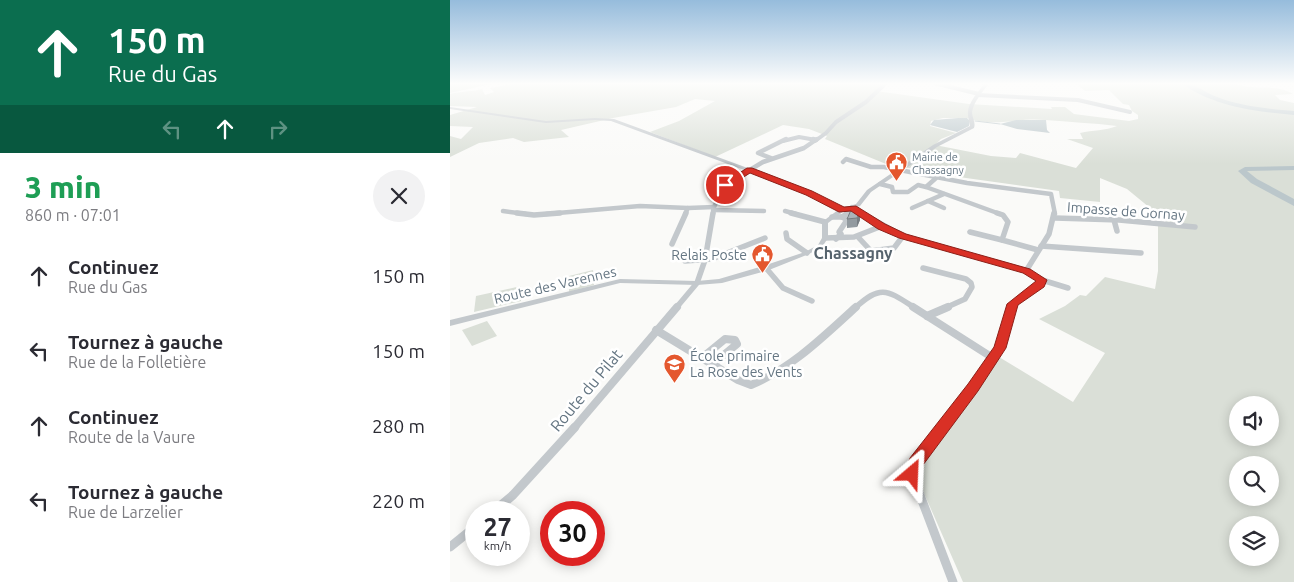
<!DOCTYPE html>
<html lang="fr">
<head>
<meta charset="utf-8">
<style>
  body { margin:0; font-family:Ubuntu,sans-serif; background:#f2f2f3; color:#2b2b33; height:100vh; display:flex; flex-direction:column; font-size:19px; white-space:nowrap }
  * { box-sizing:border-box; margin:0 }
  p { font-size:16px; color:#7c7c81 }
  .icon { flex:none; width:28px; height:28px; fill:none; stroke:currentColor; stroke-width:2; stroke-linecap:round; stroke-linejoin:round }
  .map { position:relative; flex:1; overflow:hidden }
  .panel { display:flex; flex-direction:column; background:#fff; width:450px }
  .panel>* { flex:none }
  .banner { background:#0b6e4f; color:#fff; overflow:hidden }
  .buttons { position:absolute; left:779px; top:396px; display:grid; gap:10px }
  .buttons a { display:grid; place-items:center; width:50px; height:50px; border-radius:50%; background:#fff; box-shadow:0 2px 12px #0003; font-size:25px }
  .speed { position:absolute; left:15px; top:501px; display:flex; gap:10px; font-size:25px; font-weight:700; text-align:center }
  .speed>* { display:grid; place-content:center; width:65px; height:65px; border-radius:50%; background:#fff; box-shadow:0 2px 12px #0003; line-height:1 }
  .speed small { font-size:12px; font-weight:400 }
  .speed .limit { border:8px solid #d22; background:#fff; color:#111 }
  .pin { position:absolute; display:grid; place-items:center; width:42px; height:42px; color:#fff; margin:-21px; border:2px solid #fff; border-radius:50%; box-shadow:0 1px 5px #0007 }
  .me { position:absolute; width:55px; margin:-28px; rotate:26deg; stroke-linejoin:round; filter:drop-shadow(0 0 4px #0008) }
  .turn { display:flex; align-items:center; gap:18px; height:105px; padding:0 25px; font-size:22px }
  .turn .icon { width:65px; height:65px; stroke-width:2.5 }
  .turn b { display:block; font-size:35px; line-height:42px }
  .lanes { display:flex; align-items:center; height:48px; padding:0 25px; background:#0003; justify-content:center; gap:25px; direction:ltr }
  .lanes .off { opacity:.35 }
  .round { display:grid; place-items:center; flex:none; width:52px; height:52px; border-radius:26px; background:#f2f2f3 }
  .headline { display:flex; align-items:center; justify-content:space-between; height:85px; padding:0 25px }
  h1 { font-size:30px; font-weight:800; line-height:38px; color:#1e9e55 }
  ul { padding:0; list-style:none }
  li { display:flex; align-items:center; gap:15px; height:75px; padding:0 25px }
  li div { flex:1 }
  li b { display:block; font-size:19px }
  li em { font-style:normal }
  main { display:flex; flex:1; min-height:0 }
  .map>svg:first-child { display:block }
  .green { fill:#dadfd7; fill-rule:evenodd }
  .water { fill:#bbc7cb }
  .lines { fill:none; stroke-linecap:round; stroke-linejoin:round }
  .stream { stroke:#bbc7cb; stroke-width:1 }
  .river { fill:#bbc7cb; fill-rule:evenodd }
  .minor-far4 { stroke:#c3c8cc; stroke-width:4 }
  .minor-far3 { stroke:#c3c8cc; stroke-width:4.5 }
  .minor-far2 { stroke:#c3c8cc; stroke-width:5.5 }
  .minor-far1 { stroke:#c3c8cc; stroke-width:8 }
  .minor { stroke:#c3c8cc; stroke-width:9 }
  .tertiary { fill:#c3c8cc; fill-rule:evenodd }
  .wall { fill:#929a9f }
  .shaded-wall { fill:#777d82 }
  .building { fill:#aab3b9; stroke:#777d82 }
  .route { fill:#d93025; stroke:#8d1f18 }
  .labels { text-anchor:middle; dominant-baseline:central; stroke-width:5; stroke-linejoin:round; paint-order:stroke }
  .far-poi-label { font-size:11px; fill:#657683; stroke:#fff; text-anchor:start }
  .street-label { font-size:14px; fill:#657683; stroke:#fff }
  .poi-label { font-size:14px; fill:#657683; stroke:#fff; text-anchor:end }
  .quarter-label { font-size:16px; font-weight:bold; fill:#57646e; stroke:#fff }
  .near-street-label { font-size:16px; fill:#657683; stroke:#fff }
</style>
</head>
<body>
<main>
<section class="panel">
<div class="banner">
<div class="turn"><svg class="icon" aria-label="ahead" viewBox="0 0 24 24"><path d="M12 20V5M6 11l6-6 6 6"/></svg><div><b>150 m</b>Rue du Gas</div></div>
<div class="lanes"><svg class="icon off" aria-label="left" viewBox="0 0 24 24"><path d="M17 20v-9H6M10 6l-5 5 5 5"/></svg><svg class="icon" aria-label="ahead" viewBox="0 0 24 24"><path d="M12 20V5M6 11l6-6 6 6"/></svg><svg class="icon off" aria-label="right" viewBox="0 0 24 24"><path d="M7 20v-9h11M14 6l5 5-5 5"/></svg></div>
</div>
<div class="headline"><div><h1>3 min</h1><p>860 m · 07:01</p></div><a class="round"><svg class="icon" aria-label="close" viewBox="0 0 24 24"><path d="M6 6l12 12M18 6L6 18"/></svg></a></div>
<ul>
<li><svg class="icon" aria-label="ahead" viewBox="0 0 24 24"><path d="M12 20V5M6 11l6-6 6 6"/></svg><div><b>Continuez</b><p>Rue du Gas</p></div><em>150 m</em></li>
<li><svg class="icon" aria-label="left" viewBox="0 0 24 24"><path d="M17 20v-9H6M10 6l-5 5 5 5"/></svg><div><b>Tournez à gauche</b><p>Rue de la Folletière</p></div><em>150 m</em></li>
<li><svg class="icon" aria-label="ahead" viewBox="0 0 24 24"><path d="M12 20V5M6 11l6-6 6 6"/></svg><div><b>Continuez</b><p>Route de la Vaure</p></div><em>280 m</em></li>
<li><svg class="icon" aria-label="left" viewBox="0 0 24 24"><path d="M17 20v-9H6M10 6l-5 5 5 5"/></svg><div><b>Tournez à gauche</b><p>Rue de Larzelier</p></div><em>220 m</em></li>
</ul>
</section>
<div class="map">
<svg width="844" height="582" viewBox="0 0 844 582">
  <rect width="100%" height="100%" fill="#fafaf8"/>
  <!-- green -->
  <g class="green">
    <polygon points="0,83 46,83 0,93"/>
    <path d="M 66,83 L 435,83 L 426,91 L 519,104 L 602,109 L 601,107 L 615,107 L 624,114 L 679,121 L 688,119 L 688,115 L 682,111 L 679,105 L 673,104 L 659,90 L 635,91 L 625,83 L 783,83 C 802,91 825,83 843,94 L 825,95 L 830,100 L 844,103 L 844,582 L 513,582 L 466,475 L 468,463 L 549,357 L 623,402 L 655,353 L 589,319 L 615,306 L 630,295 L 636,296 L 655,277 L 705,289 L 708,271 L 708,225 L 722,226 L 677,189 L 650,178 L 650,202 L 610,198 L 609,191 L 516,178 L 436,164 L 375,139 L 377,136 L 359,129 L 333,125 L 265,157 L 200,132 L 229,121 L 265,101 L 245,99 L 226,107 L 163,118 L 111,130 L 119,137 L 74,142 L 63,138 L 29,143 L 0,157 L 0,136 L 11,139 L 23,127 L 0,126 L 0,115 L 27,107 L 0,106 L 0,94 C 11,91 21,92 32,89 L 35,95 L 44,92 L 40,88 ZM 517,118 C 545,128 568,117 595,120 C 619,122 643,123 667,126 C 655,131 643,130 630,133 L 633,139 L 617,139 L 643,148 L 626,168 L 570,153 L 566,158 L 541,156 L 485,145 L 491,139 L 506,133 L 480,126 L 481,121 L 493,118 ZM 788,405 L 820,405 L 820,438 L 788,438 ZM 788,465 L 820,465 L 820,498 L 788,498 ZM 788,525 L 820,525 L 820,558 L 788,558 Z"/>
    <polygon points="143,270 144,285 119,292 119,276"/>
    <polygon points="71,286 71,301 24,312 26,296"/>
    <polygon points="37,321 47,336 22,346 12,330"/>
  </g>
  <!-- water -->
  <g class="water">
    <polygon points="508,118 517,118 520,121 519,126 507,132 480,125 484,120"/>
    <polygon points="566,120 596,120 597,130 600,133 567,129 550,124"/>
  </g>
  <g class="lines">
    <!-- stream -->
    <g class="stream">
      <polyline points="0,84 7,83"/>
      <polyline points="525,121 550,124"/>
    </g>
    <!-- river -->
    <g class="river">
      <path d="M 731,83 C 744,82 755,93 767,97 C 789,106 820,109 844,111 L 844,115 C 807,112 762,106 731,83 Z"/>
      <polygon points="844,166 844,170 797,171 807,179 844,199 844,206 801,183 788,171 795,167"/>
    </g>
    <!-- minor-far4 -->
    <g class="minor-far4">
      <polyline points="484,83 529,94"/>
      <polyline points="528,95 628,100 680,112"/>
      <polyline points="333,141 349,137 366,140"/>
      <polyline points="365,141 376,133 386,122 416,102 436,83"/>
    </g>
    <!-- minor-far3 -->
    <g class="minor-far3">
      <polyline points="363,139 366,140"/>
      <polyline points="321,158 308,153 336,139"/>
      <polyline points="393,162 396,159 421,167 434,167 517,183 601,194 605,214"/>
      <polyline points="265,170 286,177"/>
      <polyline points="486,178 476,187 550,214"/>
      <polyline points="430,184 442,187 443,192 458,192 468,185 476,187"/>
      <polyline points="478,201 494,208"/>
      <polyline points="402,207 413,214"/>
      <polyline points="462,208 494,194"/>
      <polyline points="263,210 314,211"/>
      <polyline points="53,211 76,214"/>
      <polyline points="335,211 346,214"/>
      <polyline points="96,214 190,206 238,208"/>
      <polyline points="235,214 238,208 264,207"/>
      <polyline points="263,214 264,207 275,185 313,162 354,148 367,139"/>
      <polyline points="396,214 399,212"/>
    </g>
    <!-- minor-far2 -->
    <g class="minor-far2">
      <polyline points="67,213 84,215 110,213"/>
      <polyline points="341,213 375,222"/>
      <polyline points="411,213 453,236 576,271 592,280 618,288"/>
      <polyline points="547,213 553,215 558,222 552,240 588,250"/>
      <polyline points="382,217 392,217 398,213"/>
      <polyline points="605,218 669,220 745,227"/>
      <polyline points="664,220 667,231"/>
      <polyline points="520,232 552,240"/>
      <polyline points="336,233 337,239 357,253"/>
      <polyline points="408,237 421,251 444,248 453,236"/>
      <polyline points="375,238 404,237 432,226"/>
      <polyline points="386,239 391,234 389,232 397,220 392,217"/>
      <polyline points="222,244 236,213"/>
      <polyline points="591,246 691,253"/>
      <polyline points="235,261 262,259 315,238"/>
      <polyline points="316,268 333,288 362,301"/>
      <polyline points="473,268 516,279 521,283 522,287 515,299 495,308"/>
      <polyline points="576,271 599,234 604,213"/>
      <polyline points="226,308 247,283 255,260 263,213"/>
      <path d="M 405,308 C 431,284 437,290 465,308"/>
      <polyline points="562,308 563,304 590,285 592,280"/>
    </g>
    <!-- minor-far1 -->
    <g class="minor-far1">
      <polyline points="463,307 543,358"/>
      <polyline points="477,316 498,307"/>
      <path d="M 206,330 L 288,380 L 301,385 C 342,368 374,336 406,307"/>
      <polyline points="253,357 275,339 285,340 287,344 263,364"/>
      <polyline points="124,428 227,307"/>
      <polyline points="491,428 550,348 562,307"/>
    </g>
    <!-- minor -->
    <g class="minor">
      <polyline points="492,427 465,462 462,474 503,582"/>
      <polyline points="43,512 63,495 125,427"/>
      <polyline points="0,547 26,526"/>
    </g>
    <!-- tertiary -->
    <path class="tertiary" d="M 535,83 L 539,83 C 533,92 524,101 522,112 C 522,118 526,122 524,128 L 487,147 L 421,192 L 410,206 L 394,211 L 378,223 L 378,238 L 372,247 L 359,254 L 319,270 L 272,283 L 247,285 L 170,283 L 0,326 L 0,320 L 170,279 L 247,281 L 269,279 L 313,266 L 355,252 L 368,245 L 372,238 L 372,222 L 388,210 L 351,191 L 161,121 L 145,120 L 96,123 L 0,109 L 0,107 L 96,121 L 145,118 L 164,119 L 355,189 L 393,208 L 406,204 L 417,190 L 483,145 L 520,126 C 520,122 518,119 518,114 C 517,103 529,91 535,83 Z"/>
  </g>
  <!-- wall -->
  <polygon class="wall" points="401,210 410,220 407,227 397,228 397,219"/>
  <!-- shaded-wall -->
  <polygon class="shaded-wall" points="410,211 410,220 407,227 407,218"/>
  <!-- building -->
  <polygon class="building" points="401,210 410,211 407,218 397,219"/>
  <!-- sky -->
  <linearGradient id="sky" x2="0" y2="1"><stop stop-color="#96bcdc"/><stop offset="0.51" stop-color="#fdfdfc"/><stop offset="1" stop-color="#fdfdfc" stop-opacity="0"/></linearGradient>
  <rect width="844" height="164" fill="url(#sky)"/>
  <!-- route -->
  <polygon class="route" points="297,168 302,168 362,191 394,207 406,206 435,224 456,234 580,269 597,280 594,287 568,305 556,348 528,391 473,465 468,479 462,481 456,479 454,474 460,458 518,384 544,347 557,304 586,281 573,273 449,238 428,229 401,211 389,212 356,195 300,173 278,187 271,185"/>
  <!-- icons -->
  <defs>
    <symbol id="civic-pin" viewBox="-11 -11 22 30"><path d="M0 17L-7.5 6A9.5 9.5 0 1 1 7.5 6Z" fill="#e4572e" stroke="#fff"/><path d="M-.6-6.5H3V-4.5H.6V-3L4-1V1h2V6H-6V1h2V-1L-.6-3ZM-1.2 2.5V6h2.4V2.5Z" fill="#fff"/></symbol>
    <symbol id="school-pin" viewBox="-11 -11 22 30"><path d="M0 17L-7.5 6A9.5 9.5 0 1 1 7.5 6Z" fill="#e4572e" stroke="#fff"/><path d="M0-5L7-2L0 1L-7-2ZM-4 1L0 2.5L4 1V4Q0 6-4 4Z" fill="#fff"/></symbol>
  </defs>
  <g fill-rule="evenodd">
    <use href="#civic-pin" x="434" y="150" width="25" height="34"/>
    <use href="#civic-pin" x="300" y="242" width="25" height="34"/>
    <use href="#school-pin" x="212" y="352" width="25" height="34"/>
  </g>
  <g class="labels">
    <!-- far-poi labels -->
    <g class="far-poi-label">
      <text x="462" y="157">Mairie de<tspan x="462" dy="13">Chassagny</tspan></text>
    </g>
    <!-- street labels -->
    <g class="street-label">
      <text transform="translate(676 211) rotate(4)">Impasse de Gornay</text>
      <text transform="translate(105 285) rotate(-13)">Route des Varennes</text>
    </g>
    <!-- poi labels -->
    <g class="poi-label">
      <text x="297" y="255">Relais Poste</text>
      <text x="240" y="356" text-anchor="start">École primaire<tspan x="240" dy="16">La Rose des Vents</tspan></text>
    </g>
    <!-- quarter labels -->
    <g class="quarter-label">
      <text x="403" y="253">Chassagny</text>
    </g>
    <!-- near-street labels -->
    <g class="near-street-label">
      <text transform="translate(136 390) rotate(-50)">Route du Pilat</text>
    </g>
  </g>
</svg>
<div class="buttons">
<a><svg class="icon" aria-label="sound" viewBox="0 0 24 24"><path d="M4 9h4l5-4v14l-5-4H4zM17 9q2 3 0 6"/></svg></a>
<a><svg class="icon" aria-label="search" viewBox="0 0 24 24"><circle cx="10" cy="10" r="6"/><path d="M15 15l6 6"/></svg></a>
<a><svg class="icon" aria-label="layers" viewBox="0 0 24 24"><path d="M12 4l9 5-9 5-9-5zM3 14l9 5 9-5"/></svg></a>
</div>
<div class="speed"><div>27<small>km/h</small></div><div class="limit">30</div></div>
<div class="pin" style="left:275px;top:185px;background:#d93025"><svg class="icon" aria-label="arrive" viewBox="0 0 24 24"><path d="M6 21V4h12l-3 4 3 4H6"/></svg></div>
<svg class="me" style="left:462px;top:474px" viewBox="-20 -20 40 40"><path d="M0-17L14 15 0 8-14 15z" fill="#d93025" stroke="#fff" stroke-width="4"/></svg>
</div>
</main>
</body>
</html>
